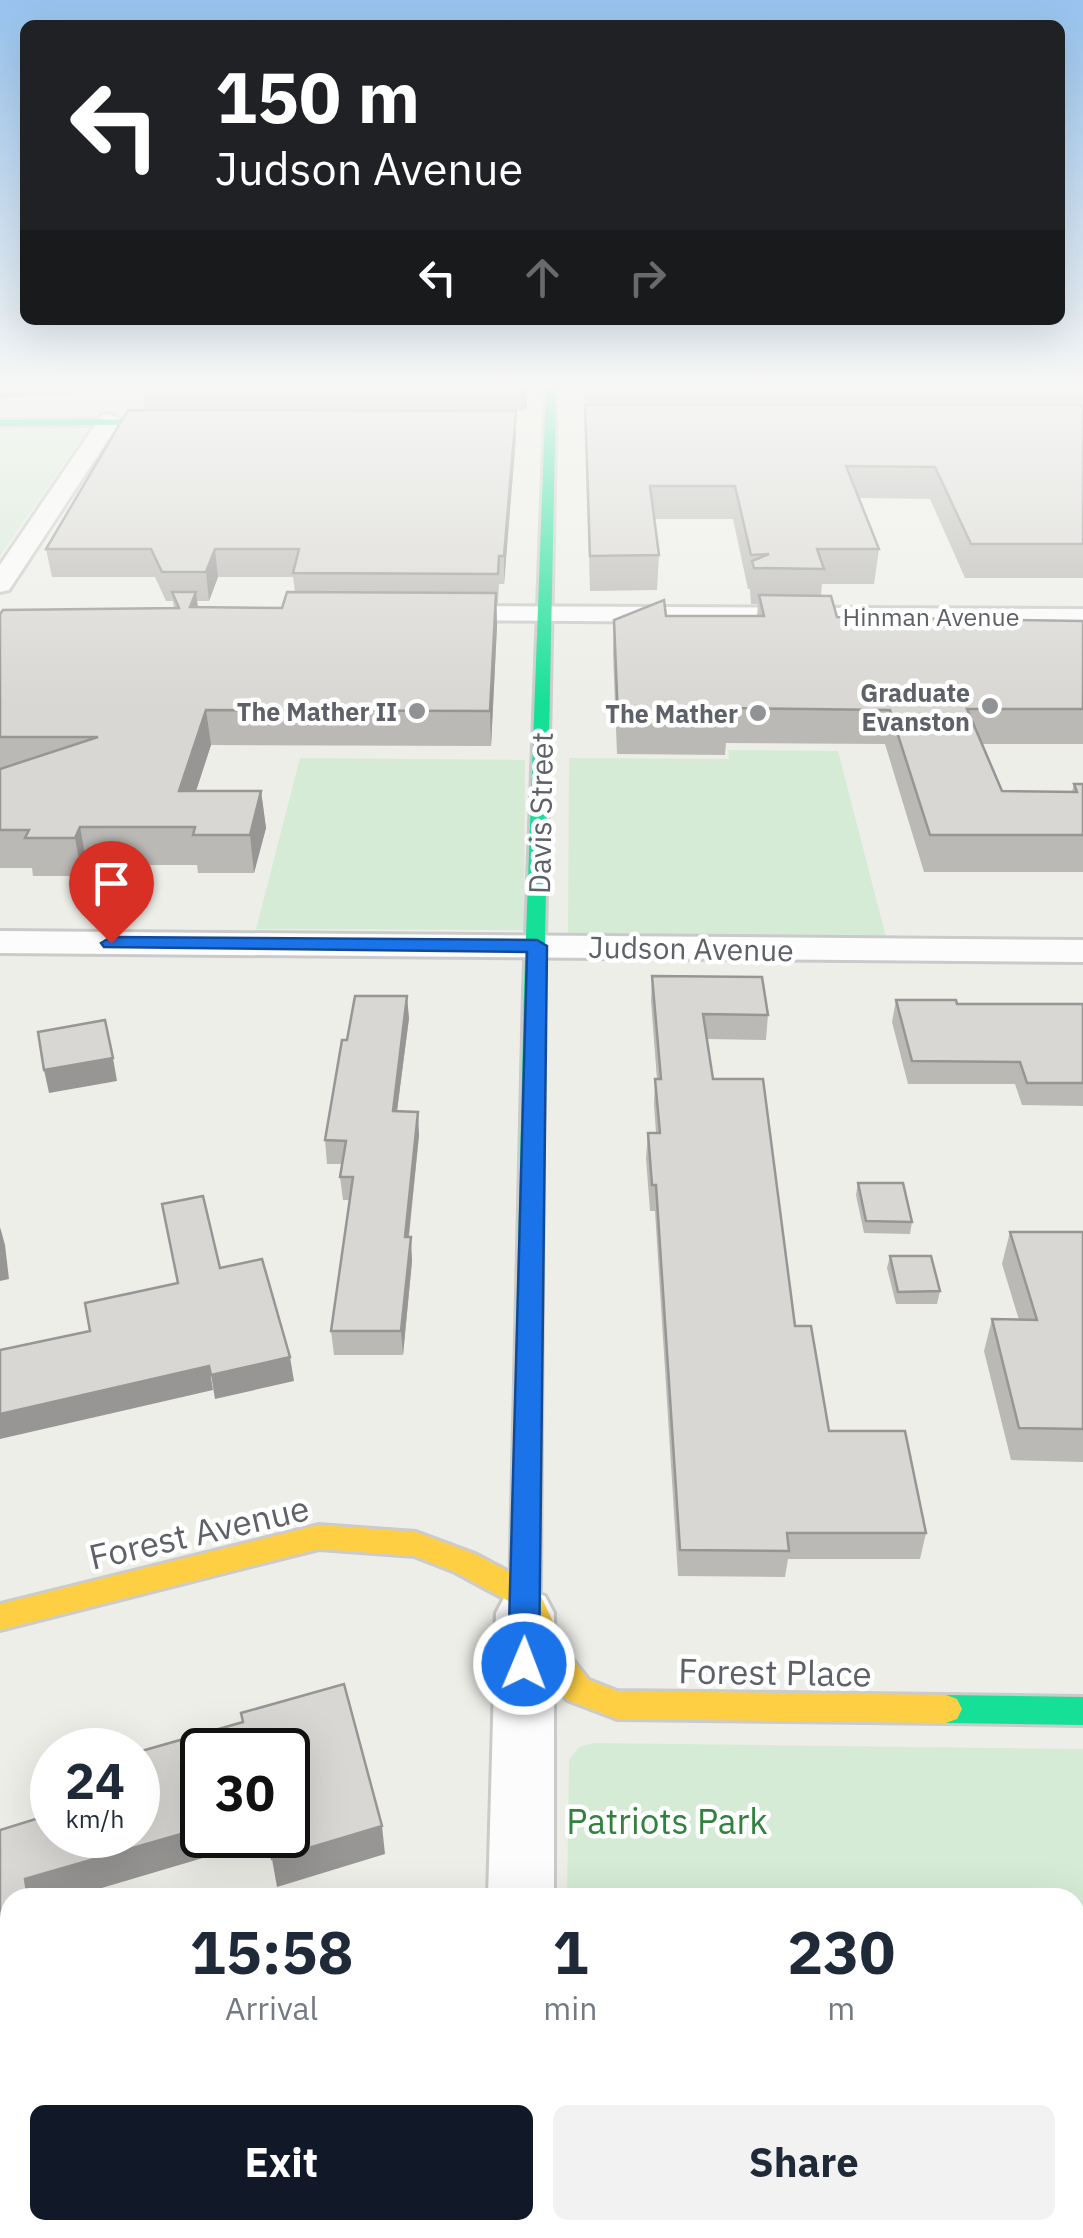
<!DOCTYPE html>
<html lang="en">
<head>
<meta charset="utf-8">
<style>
  body { margin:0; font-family:"IBM Plex Sans",sans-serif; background:#f2f2f3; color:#1f2937; height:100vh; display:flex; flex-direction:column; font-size:38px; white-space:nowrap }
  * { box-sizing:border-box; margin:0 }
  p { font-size:32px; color:#747a83 }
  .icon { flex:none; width:55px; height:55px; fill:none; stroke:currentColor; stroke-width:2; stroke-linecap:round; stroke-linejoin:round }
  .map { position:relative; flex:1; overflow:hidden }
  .sheet { position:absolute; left:0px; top:1888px; width:1085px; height:352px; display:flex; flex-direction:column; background:#fff; border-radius:30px 30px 0 0; box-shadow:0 10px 40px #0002 }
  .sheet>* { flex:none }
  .guide { position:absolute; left:20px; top:20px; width:1045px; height:305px; border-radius:15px; box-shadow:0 10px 40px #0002; background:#202124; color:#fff; overflow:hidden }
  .speed { position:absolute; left:30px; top:1728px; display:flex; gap:20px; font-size:50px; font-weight:700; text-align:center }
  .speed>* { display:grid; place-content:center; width:130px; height:130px; border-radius:50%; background:#fff; box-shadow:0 10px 40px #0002; line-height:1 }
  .speed small { font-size:25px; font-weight:400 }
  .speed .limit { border:5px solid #111; border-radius:15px; background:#fff; color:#111 }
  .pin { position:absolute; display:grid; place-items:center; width:85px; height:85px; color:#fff; margin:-102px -42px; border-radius:50% 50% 50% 0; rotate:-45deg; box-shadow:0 0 10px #0007 }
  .pin .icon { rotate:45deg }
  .me { position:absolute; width:110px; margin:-55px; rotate:1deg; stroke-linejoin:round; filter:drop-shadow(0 0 8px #0008) }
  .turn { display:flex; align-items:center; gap:35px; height:210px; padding:0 30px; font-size:45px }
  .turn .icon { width:130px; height:130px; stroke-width:2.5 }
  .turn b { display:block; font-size:70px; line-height:85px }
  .lanes { display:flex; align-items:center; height:95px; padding:0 30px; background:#0003; justify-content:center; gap:50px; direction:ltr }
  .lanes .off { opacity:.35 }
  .eta { display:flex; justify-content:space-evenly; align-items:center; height:170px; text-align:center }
  .eta b { font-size:60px; font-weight:700; line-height:70px }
  .primary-button { display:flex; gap:20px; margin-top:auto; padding:20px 30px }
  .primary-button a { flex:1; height:115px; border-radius:15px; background:#111827; color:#fff; font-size:40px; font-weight:700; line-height:115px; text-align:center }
  .primary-button a+a { background:#f2f2f3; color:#1f2937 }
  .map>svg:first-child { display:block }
  .green { fill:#d6ebd6 }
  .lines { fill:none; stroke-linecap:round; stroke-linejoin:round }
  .street-casing { stroke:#cacaca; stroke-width:6 }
  .fast-casing { stroke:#cbcbcb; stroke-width:6 }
  .slow-casing { stroke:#cbcbcb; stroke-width:6 }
  .street { fill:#fcfcfc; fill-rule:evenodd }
  .fast { fill:#16e098; fill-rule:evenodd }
  .slow { fill:#ffcf43; fill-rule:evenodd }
  .wall { fill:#bab9b6; fill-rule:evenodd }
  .shaded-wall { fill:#979694 }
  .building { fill:#d8d7d4; stroke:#979694; stroke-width:2.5 }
  .route { fill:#1a73e8; stroke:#114b97; stroke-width:2.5 }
  .poi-dot { fill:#909294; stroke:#fff; stroke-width:4 }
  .labels { text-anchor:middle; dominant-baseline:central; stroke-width:9; stroke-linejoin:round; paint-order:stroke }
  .far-street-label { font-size:25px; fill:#5e6167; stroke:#fff }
  .far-poi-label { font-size:25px; font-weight:bold; fill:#5e6167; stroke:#fff; text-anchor:end }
  .street-label { font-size:30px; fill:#5e6167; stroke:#fff }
  .near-street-label { font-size:35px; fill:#5e6167; stroke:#fff }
  .near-park-label { font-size:35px; fill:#33813f; stroke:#fff }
</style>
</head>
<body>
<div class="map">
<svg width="1083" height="2238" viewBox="0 0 1083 2238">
  <rect width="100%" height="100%" fill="#eeeee9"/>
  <!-- green -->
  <g class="green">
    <polygon points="0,429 81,429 85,433 0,556"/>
    <polygon points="728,750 838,751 886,937 568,934 569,758 729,759"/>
    <polygon points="300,758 525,760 524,930 256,929"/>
    <polygon points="593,1743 1083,1749 1083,2238 563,2238 563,2230 1075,2230 1075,1898 567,1897 569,1760 579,1747"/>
  </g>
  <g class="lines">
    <defs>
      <g id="street">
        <polygon points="110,414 121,420 9,590 0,592 0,565 102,415"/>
        <polygon points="439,606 1083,609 1083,625 429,620 425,614 429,608"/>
        <polygon points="0,931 1083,940 1083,962 0,953"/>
        <polygon points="525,1589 545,1596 554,1613 554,1898 488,1898 496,1613 505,1596"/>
        <rect x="473" y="2230" width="76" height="8"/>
      </g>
      <g id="fast">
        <polygon points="546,389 556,389 544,990 540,1595 536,1604 525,1608 514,1604 510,1595 524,990"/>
        <polygon points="201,419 197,424 0,426 0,420"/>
        <polygon points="946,1695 1083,1697 1083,1725 946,1723 935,1719 930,1709 935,1699"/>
      </g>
      <polygon id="slow" points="319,1525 416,1532 475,1554 536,1586 569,1655 589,1680 617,1691 946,1695 957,1699 962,1709 957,1719 946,1723 617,1719 567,1700 547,1675 514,1604 455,1572 414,1556 319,1549 0,1630 0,1604"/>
    </defs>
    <!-- street casing -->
    <use href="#street" class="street-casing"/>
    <!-- fast casing -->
    <use href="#fast" class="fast-casing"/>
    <!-- slow casing -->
    <use href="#slow" class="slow-casing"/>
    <!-- street -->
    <use href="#street" class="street"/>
    <!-- fast -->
    <use href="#fast" class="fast"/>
    <!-- slow -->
    <use href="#slow" class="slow"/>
  </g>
  <!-- wall -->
  <g class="wall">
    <polygon points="0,389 87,389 75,390 74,395 0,398"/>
    <path d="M 143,389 L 527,389 L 527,407 L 521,411 L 516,411 L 516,436 L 504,584 L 499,584 L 498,603 L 496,603 L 497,626 L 491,746 L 211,745 L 196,791 L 261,791 L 266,828 L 254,873 L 198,873 L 197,865 L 87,865 L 82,876 L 33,876 L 32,868 L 0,868 L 0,614 L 174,608 L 173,601 L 166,601 L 155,577 L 52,577 L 46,549 L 145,410 ZM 218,577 L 293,577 L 295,592 L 282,608 L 198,607 L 197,601 L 209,601 Z"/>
    <polygon points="584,389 1083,389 1083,578 965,578 930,499 859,498 879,549 874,584 822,584 821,596 837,617 1083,621 1083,744 982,744 1002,791 1072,792 1074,784 1083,784 1083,872 924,872 885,744 726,743 725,755 617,754 613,653 614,620 666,616 757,616 758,604 751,604 750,589 748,589 733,519 654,519 659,555 657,590 590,591"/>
    <polygon points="652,976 768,1015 766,1040 707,1039 713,1079 829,1431 926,1533 920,1559 788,1559 785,1577 678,1576 655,1211 650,1211 646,1158 648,1133 656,1133 654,1104 655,1079 657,1079 651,1001"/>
    <polygon points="896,1000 957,1004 1083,1004 1083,1106 1022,1105 1015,1084 908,1084 892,1022"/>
    <polygon points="409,1018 397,1111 419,1135 409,1237 412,1261 403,1355 334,1355 331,1331 350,1200 343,1200 340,1177 342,1164 327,1164 325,1140 347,1040"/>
    <polygon points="858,1183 912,1222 910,1234 864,1233 856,1195"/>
    <polygon points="1010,1232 1083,1232 1083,1462 1011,1460 984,1351 992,1319 1019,1320 1002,1264"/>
    <polygon points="890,1256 940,1291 937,1304 896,1304 887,1268"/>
  </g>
  <!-- shaded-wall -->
  <g class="shaded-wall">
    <polygon points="521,389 527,389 527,407 521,411"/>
    <polygon points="516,411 516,436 504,584 504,556"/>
    <polygon points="215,549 218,577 209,601 206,572"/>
    <polygon points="196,592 200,625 190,607"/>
    <polygon points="496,593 497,626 491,746 490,711"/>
    <polygon points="206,710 211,745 184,828 179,791"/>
    <polygon points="261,791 266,828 254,873 250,835"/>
    <polygon points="80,827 87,865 82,876 75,838"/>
    <polygon points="407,996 409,1018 394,1134 393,1111"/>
    <polygon points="113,1058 117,1081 49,1093 44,1070"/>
    <polygon points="418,1112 419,1135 406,1261 405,1237"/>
    <polygon points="0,1227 5,1245 9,1279 0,1281"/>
    <polygon points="411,1237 412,1261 403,1355 401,1331"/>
    <polygon points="290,1357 294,1381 215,1399 211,1375"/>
    <polygon points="209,1366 213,1390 0,1439 0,1414"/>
    <polygon points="382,1826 385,1854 277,1887 272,1859"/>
    <polygon points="202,1828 202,1835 266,1835 267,1839 68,1898 28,1898 25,1879"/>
    <polygon points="10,1976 10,2019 6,1978"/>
    <polygon points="10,2045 10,2075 0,2078 0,2048"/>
  </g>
  <!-- building -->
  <g class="building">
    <polygon points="585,405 1083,405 1083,544 971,544 935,467 846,466 879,549 817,549 824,569 754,568 752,561 769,554 751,555 735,486 650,486 659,555 590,556"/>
    <polygon points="128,410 516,411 504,556 499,556 498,574 293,573 299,549 215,549 206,572 162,572 151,549 46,549"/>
    <polygon points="172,592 196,592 190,607 282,608 287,592 496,593 490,711 206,710 179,791 261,791 250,835 193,835 195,827 80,827 75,838 25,838 29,830 0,830 0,769 98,737 0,737 0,614 3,610 179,608"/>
    <polygon points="759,595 831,596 837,617 1083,621 1083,709 967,709 1002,791 1077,792 1074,784 1083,784 1083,835 930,835 890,710 726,708 727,721 618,720 614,620 664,600 666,616 764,616"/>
    <polygon points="652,976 762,977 768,1015 703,1014 713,1079 763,1079 795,1326 811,1326 829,1431 905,1431 926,1533 787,1533 789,1551 680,1550 656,1185 652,1185 648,1133 660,1133 655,1079 661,1079"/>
    <polygon points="355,996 407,996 393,1111 418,1112 405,1237 411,1237 401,1331 331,1331 353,1177 340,1177 346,1141 325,1140 342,1040 347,1040"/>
    <polygon points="896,1000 956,1000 957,1004 1083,1004 1083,1083 1027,1083 1020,1062 912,1061"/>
    <polygon points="105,1020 113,1058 44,1070 38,1032"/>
    <polygon points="858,1183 903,1183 912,1222 866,1221"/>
    <polygon points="203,1196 220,1268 262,1259 290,1357 211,1375 209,1366 0,1414 0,1350 90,1331 85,1303 178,1283 162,1204"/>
    <polygon points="0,1232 3,1256 0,1256"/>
    <polygon points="1010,1232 1083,1232 1083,1429 1019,1428 992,1319 1037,1320"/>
    <polygon points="890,1256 931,1256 940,1291 898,1292"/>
    <polygon points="344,1684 382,1826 272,1859 267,1835 288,1835 288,1750 202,1750 202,1828 25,1879 28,1898 10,1898 10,1976 6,1978 10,2019 10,2045 0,2048 0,1830 52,1814 52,1835 138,1835 138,1752 243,1722 241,1713"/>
    <polygon points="82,2230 299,2230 301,2238 83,2238"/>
  </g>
  <!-- sky -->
  <linearGradient id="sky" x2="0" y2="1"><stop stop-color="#97c3ee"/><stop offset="0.55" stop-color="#f7f7f5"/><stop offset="1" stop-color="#f7f7f5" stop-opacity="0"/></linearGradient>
  <rect width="1083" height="703" fill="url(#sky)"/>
  <!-- route -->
  <polygon class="route" points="111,937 537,940 547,946 539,1664 535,1674 524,1678 512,1674 508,1664 527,952 104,947 101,943"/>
  <!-- markers -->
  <g class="poi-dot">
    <circle cx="990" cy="706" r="10"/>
    <circle cx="417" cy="711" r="10"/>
    <circle cx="758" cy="713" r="10"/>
  </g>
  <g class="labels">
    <!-- far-street labels -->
    <g class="far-street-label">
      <text x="931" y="616">Hinman Avenue</text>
    </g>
    <!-- far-poi labels -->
    <g class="far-poi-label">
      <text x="970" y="692">Graduate<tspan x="970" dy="29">Evanston</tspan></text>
      <text x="397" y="711">The Mather II</text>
      <text x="738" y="713">The Mather</text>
    </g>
    <!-- street labels -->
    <g class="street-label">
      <text transform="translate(540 813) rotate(-89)">Davis Street</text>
      <text transform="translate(691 948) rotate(1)">Judson Avenue</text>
    </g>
    <!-- near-street labels -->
    <g class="near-street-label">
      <text transform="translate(199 1532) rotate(-13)">Forest Avenue</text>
      <text transform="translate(775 1672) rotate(1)">Forest Place</text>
    </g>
    <!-- near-park labels -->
    <g class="near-park-label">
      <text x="667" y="1821">Patriots Park</text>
    </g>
  </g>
</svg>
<div class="speed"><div>24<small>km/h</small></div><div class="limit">30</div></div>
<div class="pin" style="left:111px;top:943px;background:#d93025"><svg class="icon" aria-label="arrive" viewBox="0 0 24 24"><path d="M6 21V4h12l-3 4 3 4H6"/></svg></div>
<svg class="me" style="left:524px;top:1664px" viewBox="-20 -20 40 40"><circle r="17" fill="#1a73e8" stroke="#fff" stroke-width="3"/><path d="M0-11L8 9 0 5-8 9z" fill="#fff"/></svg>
<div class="guide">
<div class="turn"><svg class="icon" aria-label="left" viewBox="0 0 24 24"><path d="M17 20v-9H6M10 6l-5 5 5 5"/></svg><div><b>150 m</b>Judson Avenue</div></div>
<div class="lanes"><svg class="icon" aria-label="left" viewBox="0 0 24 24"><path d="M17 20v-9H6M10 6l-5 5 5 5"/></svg><svg class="icon off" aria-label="ahead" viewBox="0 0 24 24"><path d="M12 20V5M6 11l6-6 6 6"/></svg><svg class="icon off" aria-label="right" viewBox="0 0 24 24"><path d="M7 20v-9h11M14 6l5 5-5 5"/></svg></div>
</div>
<section class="sheet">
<div class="eta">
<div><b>15:58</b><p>Arrival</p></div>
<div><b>1</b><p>min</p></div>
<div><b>230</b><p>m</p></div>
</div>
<div class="primary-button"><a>Exit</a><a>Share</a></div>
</section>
</div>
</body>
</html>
